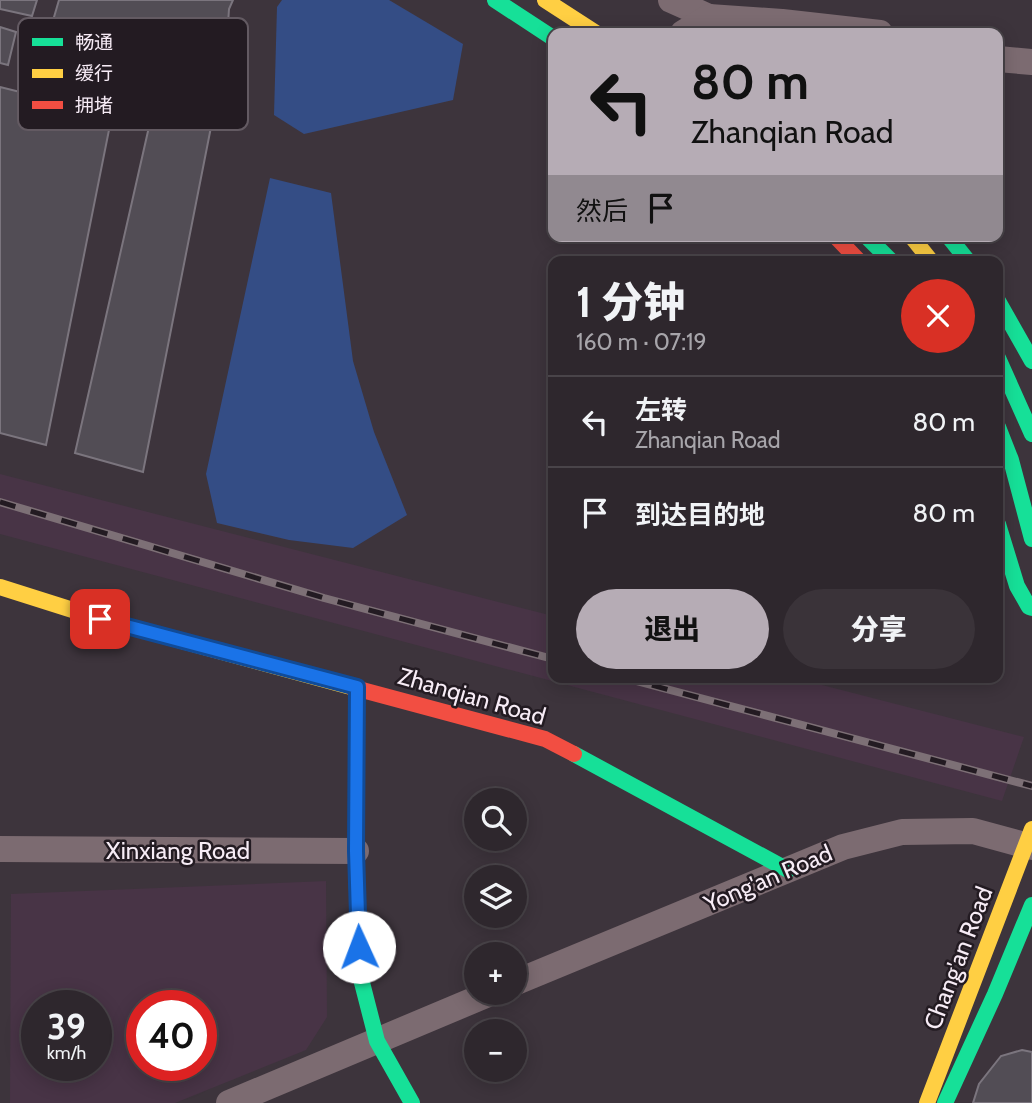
<!DOCTYPE html>
<html lang="zh">
<head>
<meta charset="utf-8">
<style>
  body { margin:0; font-family:Cabin,"Noto Sans SC",sans-serif; background:#3a3339; color:#f1f3f6; height:100vh; display:flex; flex-direction:column; font-size:26px; white-space:nowrap }
  * { box-sizing:border-box; margin:0 }
  p { font-size:23px; color:#a7a5aa }
  .icon { flex:none; width:38px; height:38px; fill:none; stroke:currentColor; stroke-width:2; stroke-linecap:round; stroke-linejoin:round }
  .map { position:relative; flex:1; overflow:hidden }
  .drawer { position:absolute; left:548px; top:256px; width:455px; height:427px; display:flex; flex-direction:column; background:#2e272d; border-radius:14px; box-shadow:0 4px 18px #0003,0 0 0 2px #494449 }
  .drawer>* { flex:none }
  .hud { position:absolute; left:548px; top:28px; width:455px; height:214px; border-radius:14px; box-shadow:0 4px 18px #0003,0 0 0 2px #494449; background:#b6acb5; color:#111; overflow:hidden }
  .buttons { position:absolute; left:464px; top:788px; display:grid; gap:14px }
  .buttons a { display:grid; place-items:center; width:63px; height:63px; border-radius:50%; background:#2e272d; box-shadow:0 4px 18px #0003,0 0 0 2px #494449; font-size:35px }
  .speed { position:absolute; left:21px; top:990px; display:flex; gap:14px; font-size:35px; font-weight:700; text-align:center }
  .speed>* { display:grid; place-content:center; width:91px; height:91px; border-radius:50%; background:#2e272d; box-shadow:0 4px 18px #0003,0 0 0 2px #494449; line-height:1 }
  .speed small { font-size:18px; font-weight:400 }
  .speed .limit { border:10px solid #d22; background:#fff; color:#111 }
  .pin { position:absolute; display:grid; place-items:center; width:60px; height:60px; color:#fff; margin:-30px; border-radius:14px; box-shadow:0 4px 10px #0006 }
  .me { position:absolute; width:77px; margin:-38px; rotate:358deg; stroke-linejoin:round; filter:drop-shadow(0 0 5px #0008) }
  .turn { display:flex; align-items:center; gap:24px; height:147px; padding:0 28px; font-size:32px }
  .turn .icon { width:91px; height:91px; stroke-width:2.5 }
  .turn b { display:block; font-size:49px; line-height:60px }
  .then { display:flex; align-items:center; height:66px; padding:0 28px; background:#0003; gap:14px; font-size:26px }
  .round { display:grid; place-items:center; flex:none; width:74px; height:74px; border-radius:37px; background:#3a3339 }
  .headline { display:flex; align-items:center; justify-content:space-between; height:119px; padding:0 28px }
  h1 { font-size:42px; font-weight:800; line-height:52px }
  .action { display:flex; gap:14px; margin-top:auto; padding:14px 28px }
  .action a { flex:1; height:80px; border-radius:42px; background:#b6acb5; color:#111; font-size:28px; font-weight:800; line-height:80px; text-align:center }
  .action a+a { background:#3a3339; color:#f1f3f6 }
  ul { padding:0; list-style:none }
  li { display:flex; align-items:center; gap:21px; height:91px; padding:0 28px; border-top:2px solid #494449 }
  li div { flex:1 }
  li b { display:block; font-size:26px }
  li em { font-style:normal }
  .map>svg:first-child { display:block }
  .built { fill:#483446; fill-rule:evenodd }
  .water { fill:#344d85 }
  .building { fill:#524d55; stroke:#7b757e; stroke-width:2 }
  .lines { fill:none; stroke-linecap:round; stroke-linejoin:round }
  .street { stroke:#7c6b71; stroke-width:26 }
  .fast { stroke:#16e098; stroke-width:16 }
  .slow { stroke:#ffcf43; stroke-width:16 }
  .jam { stroke:#f24e42; stroke-width:16 }
  .rail-casing { stroke:#7d7076; stroke-width:8 }
  .rail { stroke:#231b22; stroke-width:5; stroke-dasharray:16; stroke-linecap:butt }
  .slow-bridge { stroke:#ffcf43; stroke-width:16 }
  .route-casing { stroke:#114b97; stroke-width:18 }
  .route { stroke:#1a73e8; stroke-width:12 }
  .labels { text-anchor:middle; dominant-baseline:central; stroke-width:5; stroke-linejoin:round; paint-order:stroke }
  .street-label { font-size:24px; fill:#f7ecf6; stroke:#231b22 }
  .key { fill:#231b22; stroke:#635a62; stroke-width:2 }
  .key-label { font-size:19px; fill:#f7ecf6 }
</style>
</head>
<body>
<div class="map">
<svg width="1032" height="1103" viewBox="0 0 1032 1103">
  <rect width="100%" height="100%" fill="#3d343c"/>
  <!-- built -->
  <g class="built">
    <polygon points="0,474 553,616 553,677 791,677 1024,737 1002,801 0,534"/>
    <path d="M 326,881 L 327,1017 L 306,1050 L 175,1103 L 10,1103 L 11,894 ZM 37,1006 L 96,1006 L 96,1066 L 37,1066 ZM 142,1006 L 201,1006 L 201,1066 L 142,1066 Z"/>
  </g>
  <!-- water -->
  <g class="water">
    <polygon points="282,0 389,0 463,44 453,100 304,134 274,115 277,7"/>
    <polygon points="270,178 331,193 353,361 374,432 407,515 353,548 289,540 217,523 206,474"/>
  </g>
  <!-- building -->
  <g class="building">
    <polygon points="0,0 37,0 32,16 0,9"/>
    <polygon points="59,0 233,0 229,9 222,115 40,65"/>
    <polygon points="0,27 16,32 8,65 0,63"/>
    <polygon points="0,87 112,115 46,445 0,433"/>
    <polygon points="151,118 211,127 143,472 75,453"/>
    <polygon points="1022,1050 1032,1052 1032,1103 973,1103 979,1084 1001,1056"/>
  </g>
  <g class="lines">
    <!-- street -->
    <g class="street">
      <polyline points="671,0 709,17"/>
      <polyline points="683,33 709,17 782,22 880,33"/>
      <polyline points="998,59 1032,62"/>
      <polyline points="0,849 356,851"/>
      <polyline points="514,983 843,847 902,832 973,831 1032,847"/>
      <polyline points="229,1103 493,992"/>
    </g>
    <!-- fast -->
    <g class="fast">
      <polyline points="495,0 553,38"/>
      <polyline points="866,236 891,261"/>
      <polyline points="948,236 968,261"/>
      <polyline points="998,301 1032,361"/>
      <polyline points="998,358 1032,434"/>
      <polyline points="998,427 1011,460 1032,539"/>
      <polyline points="998,524 1017,586 1029,607 1032,608"/>
      <polyline points="357,687 356,851 359,971 377,1041 412,1103"/>
      <polyline points="574,754 788,870"/>
      <polyline points="945,1103 995,994 1032,905"/>
    </g>
    <!-- slow -->
    <g class="slow">
      <polyline points="545,0 596,33"/>
      <polyline points="911,236 931,261"/>
      <polyline points="0,587 101,619 351,687"/>
    </g>
    <!-- jam -->
    <g class="jam">
      <polyline points="835,236 859,261"/>
      <polyline points="351,687 545,739 574,754"/>
    </g>
    <defs>
      <g id="rail">
        <polyline points="0,502 324,598 553,659"/>
        <polyline points="621,677 1032,786"/>
      </g>
    </defs>
    <!-- rail casing -->
    <use href="#rail" class="rail-casing"/>
    <!-- rail -->
    <use href="#rail" class="rail"/>
    <!-- slow-bridge -->
    <polyline class="slow-bridge" points="927,1103 1032,829"/>
  </g>
  <g class="lines">
    <defs>
      <polyline id="route" points="100,619 357,687 356,851 359,947"/>
    </defs>
    <!-- route casing -->
    <use href="#route" class="route-casing"/>
    <!-- route -->
    <use href="#route" class="route"/>
  </g>
  <g class="labels">
    <!-- street labels -->
    <g class="street-label">
      <text transform="translate(472 696) rotate(16)">Zhanqian Road</text>
      <text x="178" y="850">Xinxiang Road</text>
      <text transform="translate(768 878) rotate(-23)">Yong'an Road</text>
      <text transform="translate(958 958) rotate(-69)">Chang'an Road</text>
    </g>
  </g>
  <!-- legend -->
  <rect x="18" y="18" width="230" height="112" rx="10" class="key"/>
  <rect x="32" y="38" width="31" height="8" fill="#16e098"/>
  <rect x="32" y="69" width="31" height="9" fill="#ffcf43"/>
  <rect x="32" y="101" width="31" height="8" fill="#f24e42"/>
  <g class="key-label">
    <text x="75" y="49">畅通</text>
    <text x="75" y="80">缓行</text>
    <text x="75" y="112">拥堵</text>
  </g>
</svg>
<div class="buttons">
<a><svg class="icon" aria-label="search" viewBox="0 0 24 24"><circle cx="10" cy="10" r="6"/><path d="M15 15l6 6"/></svg></a>
<a><svg class="icon" aria-label="layers" viewBox="0 0 24 24"><path d="M12 4l9 5-9 5-9-5zM3 14l9 5 9-5"/></svg></a>
<a>+</a>
<a>−</a>
</div>
<div class="speed"><div>39<small>km/h</small></div><div class="limit">40</div></div>
<div class="pin" style="left:100px;top:619px;background:#d93025"><svg class="icon" aria-label="arrive" viewBox="0 0 24 24"><path d="M6 21V4h12l-3 4 3 4H6"/></svg></div>
<svg class="me" style="left:359px;top:947px" viewBox="-20 -20 40 40"><circle r="19" fill="#fff"/><path d="M0-13L10 11 0 6-10 11z" fill="#1a73e8"/></svg>
<div class="hud">
<div class="turn"><svg class="icon" aria-label="left" viewBox="0 0 24 24"><path d="M17 20v-9H6M10 6l-5 5 5 5"/></svg><div><b>80 m</b>Zhanqian Road</div></div>
<div class="then">然后<svg class="icon" aria-label="arrive" viewBox="0 0 24 24"><path d="M6 21V4h12l-3 4 3 4H6"/></svg></div>
</div>
<section class="drawer">
<div class="headline"><div><h1>1 分钟</h1><p>160 m · 07:19</p></div><a class="round" style="background:#d93025;color:#fff"><svg class="icon" aria-label="close" viewBox="0 0 24 24"><path d="M6 6l12 12M18 6L6 18"/></svg></a></div>
<ul>
<li><svg class="icon" aria-label="left" viewBox="0 0 24 24"><path d="M17 20v-9H6M10 6l-5 5 5 5"/></svg><div><b>左转</b><p>Zhanqian Road</p></div><em>80 m</em></li>
<li><svg class="icon" aria-label="arrive" viewBox="0 0 24 24"><path d="M6 21V4h12l-3 4 3 4H6"/></svg><div><b>到达目的地</b></div><em>80 m</em></li>
</ul>
<div class="action"><a>退出</a><a>分享</a></div>
</section>
</div>
</body>
</html>
